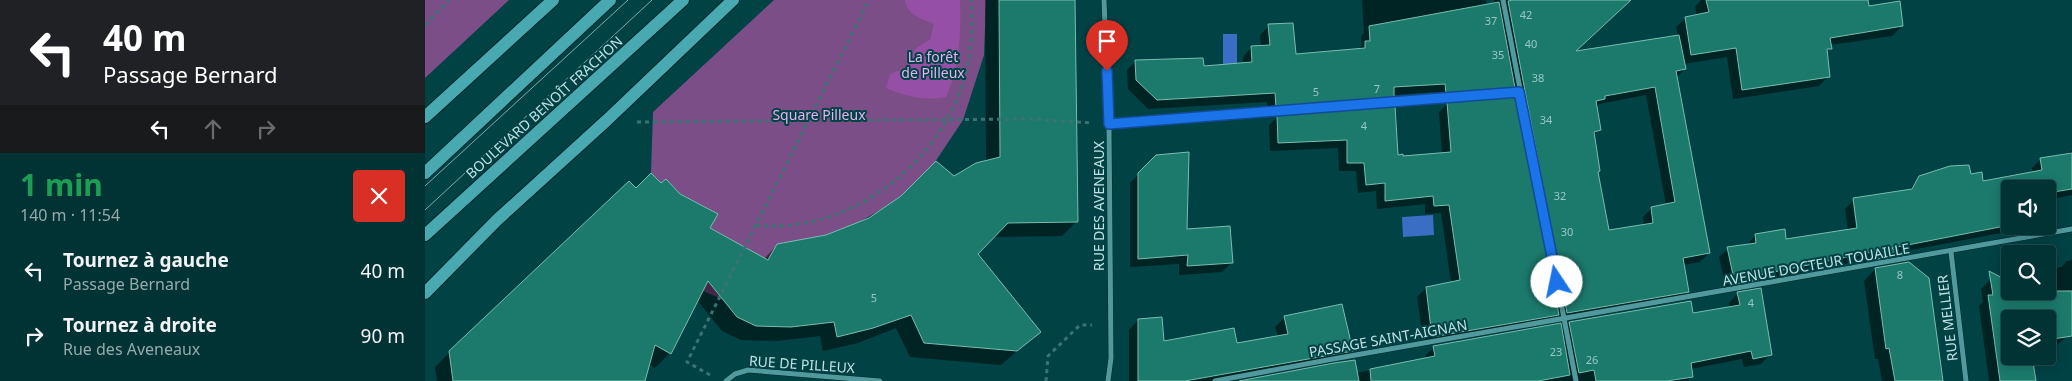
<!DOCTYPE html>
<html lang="fr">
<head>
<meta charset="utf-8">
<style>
  body { margin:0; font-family:"Noto Sans",sans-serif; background:#0f3e40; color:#f1f3f6; height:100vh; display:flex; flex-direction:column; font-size:19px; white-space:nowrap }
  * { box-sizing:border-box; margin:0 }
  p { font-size:16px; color:#96aaac }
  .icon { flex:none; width:28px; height:28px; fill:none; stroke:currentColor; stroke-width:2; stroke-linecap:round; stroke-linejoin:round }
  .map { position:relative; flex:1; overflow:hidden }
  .drawer { display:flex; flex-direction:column; background:#013234; width:425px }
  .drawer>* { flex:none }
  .banner { background:#202124; color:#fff; overflow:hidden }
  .tools { position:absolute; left:1576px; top:180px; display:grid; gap:10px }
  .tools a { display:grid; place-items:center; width:55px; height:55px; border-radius:5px; background:#013234; box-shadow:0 2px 12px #0003,0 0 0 1px #234d4f; font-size:25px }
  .pin { position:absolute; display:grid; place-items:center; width:42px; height:42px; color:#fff; margin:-51px -21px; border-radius:50% 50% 50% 0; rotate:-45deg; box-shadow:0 0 5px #0007 }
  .pin .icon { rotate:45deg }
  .me { position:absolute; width:55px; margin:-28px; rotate:349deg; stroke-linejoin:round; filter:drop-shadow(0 0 4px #0008) }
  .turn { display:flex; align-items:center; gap:18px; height:105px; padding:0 20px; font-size:22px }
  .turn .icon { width:65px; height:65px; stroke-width:2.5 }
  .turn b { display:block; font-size:35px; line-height:42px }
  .lanes { display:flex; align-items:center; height:48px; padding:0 20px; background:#0003; justify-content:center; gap:25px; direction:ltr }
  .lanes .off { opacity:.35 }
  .round { display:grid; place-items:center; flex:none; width:52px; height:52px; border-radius:5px; background:#0f3e40 }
  .overview { display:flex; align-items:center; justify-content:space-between; height:85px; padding:0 20px }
  h1 { font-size:30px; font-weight:700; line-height:38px; color:#1e9e55 }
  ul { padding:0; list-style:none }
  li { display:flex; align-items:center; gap:15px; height:65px; padding:0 20px }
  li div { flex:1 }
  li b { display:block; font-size:19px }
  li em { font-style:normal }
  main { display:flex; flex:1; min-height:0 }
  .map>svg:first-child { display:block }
  .green { fill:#7c4e87 }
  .forest { fill:#9550a6 }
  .water { fill:#396ec4 }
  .shadow { fill:#0007; fill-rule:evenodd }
  .building { fill:#1b7a6c; stroke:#78beaf; fill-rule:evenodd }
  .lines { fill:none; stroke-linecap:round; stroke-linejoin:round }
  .street-casing { stroke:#002729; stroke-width:6 }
  .primary-casing { stroke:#002729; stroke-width:14 }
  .path { stroke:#3b7375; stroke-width:3; stroke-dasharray:4 4; stroke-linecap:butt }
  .street { stroke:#50999d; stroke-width:5 }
  .primary { stroke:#48aab0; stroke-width:12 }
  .tram { stroke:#7eaaad; stroke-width:1 }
  .route-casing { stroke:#114b97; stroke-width:12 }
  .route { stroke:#1a73e8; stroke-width:9 }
  .labels { text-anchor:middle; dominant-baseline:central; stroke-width:4; stroke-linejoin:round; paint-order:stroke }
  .number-label { font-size:11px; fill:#96c7c5 }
  .park-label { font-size:14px; fill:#e7b2f4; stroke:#014245 }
  .street-label { font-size:14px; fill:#bfe1e3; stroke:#014245 }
</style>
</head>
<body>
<main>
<section class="drawer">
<div class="banner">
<div class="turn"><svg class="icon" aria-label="left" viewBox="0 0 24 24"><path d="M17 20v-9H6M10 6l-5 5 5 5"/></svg><div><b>40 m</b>Passage Bernard</div></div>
<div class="lanes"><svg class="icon" aria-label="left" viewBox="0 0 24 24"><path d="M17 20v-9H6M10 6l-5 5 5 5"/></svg><svg class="icon off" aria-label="ahead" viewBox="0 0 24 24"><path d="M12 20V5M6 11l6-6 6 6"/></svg><svg class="icon off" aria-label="right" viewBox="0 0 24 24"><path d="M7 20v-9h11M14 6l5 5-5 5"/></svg></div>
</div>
<div class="overview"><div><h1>1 min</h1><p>140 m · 11:54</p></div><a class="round" style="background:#d93025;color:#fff"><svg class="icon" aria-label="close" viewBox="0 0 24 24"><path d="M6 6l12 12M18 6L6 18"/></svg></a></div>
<ul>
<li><svg class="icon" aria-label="left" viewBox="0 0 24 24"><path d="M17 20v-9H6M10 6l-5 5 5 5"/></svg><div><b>Tournez à gauche</b><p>Passage Bernard</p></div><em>40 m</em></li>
<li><svg class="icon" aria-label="right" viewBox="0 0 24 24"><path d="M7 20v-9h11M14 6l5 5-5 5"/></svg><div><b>Tournez à droite</b><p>Rue des Aveneaux</p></div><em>90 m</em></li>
</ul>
</section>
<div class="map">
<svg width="1647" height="381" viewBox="0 0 1647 381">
  <rect width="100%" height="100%" fill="#014245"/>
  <!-- green -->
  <g class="green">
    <polygon points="0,0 84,0 0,78"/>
    <polygon points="349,0 561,0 559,55 538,120 508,165 476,196 457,209 429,225 401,235 369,242 350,259 329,257 306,303 278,291 305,239 285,228 292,214 255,194 241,179 236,183 226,173 228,112"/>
  </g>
  <!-- forest -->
  <path class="forest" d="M 480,0 L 535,0 C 536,33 535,67 521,97 C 500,101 480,96 461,88 L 465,74 L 473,71 L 484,70 C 487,52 487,49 505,40 L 509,24 C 496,18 483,16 480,0 Z"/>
  <!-- water -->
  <g class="water">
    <rect x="798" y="34" width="14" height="38"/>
    <polygon points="1008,215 1009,235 978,237 977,217"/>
  </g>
  <!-- shadow -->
  <g class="shadow">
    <polygon points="560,0 649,0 651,222 637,236 568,237 552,254 614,332 576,365 485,357 471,328 433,343 398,351 395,336 351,341 316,340 297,331 272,300 245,353 230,368 223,364 219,381 12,381 10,367 25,352 211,189 339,259 352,245 401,236 444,219 561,162"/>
    <path d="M 937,0 L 1061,0 L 1063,11 L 1070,0 L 1205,0 L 1148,53 L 1253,36 L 1251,27 L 1261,18 L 1272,16 L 1270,7 L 1276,0 L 1417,0 L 1477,26 L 1467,36 L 1406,45 L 1406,48 L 1401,53 L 1404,76 L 1394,86 L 1308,99 L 1302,57 L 1259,64 L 1260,69 L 1251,78 L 1284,253 L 1275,262 L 1258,265 L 1263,292 L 1254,300 L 1134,322 L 1132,315 L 1124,323 L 999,345 L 992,297 L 1001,288 L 1026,283 L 1016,213 L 1000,214 L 1000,204 L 952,209 L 951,191 L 933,193 L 931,171 L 914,171 L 913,148 L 845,151 L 844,125 L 855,114 L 843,115 L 842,102 L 723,109 L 703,89 L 702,70 L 711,61 L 778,67 L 818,64 L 818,57 L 827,47 L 836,47 L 835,35 L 844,26 L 870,55 L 932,50 L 937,46 L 936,36 L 939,33 ZM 1089,88 L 1091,98 L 1078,99 ZM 1012,92 L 1013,102 L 1025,101 L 1014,112 L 1017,154 L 977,158 L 972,156 L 956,108 L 968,95 ZM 1221,95 L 1241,205 L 1227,208 L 1218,217 L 1219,226 L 1183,232 L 1172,173 L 1169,135 L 1174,130 L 1171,107 L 1174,104 Z"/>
    <path d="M 1647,151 L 1647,195 L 1622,200 L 1622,189 L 1585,189 L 1585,226 L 1609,226 L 1607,227 L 1471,253 L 1473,255 L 1465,263 L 1440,268 L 1439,260 L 1330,282 L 1302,292 L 1294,257 L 1303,249 L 1322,246 L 1330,235 L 1360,241 L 1423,231 L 1420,209 L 1429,200 L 1483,191 L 1494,178 L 1545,175 L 1557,183 L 1607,173 L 1607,168 L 1616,159 L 1639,155 ZM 1428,205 L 1430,205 L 1434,234 L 1432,235 Z"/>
    <polygon points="732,156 761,230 806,263 797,272 754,275 754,264 705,267 705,183"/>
    <polygon points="1647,260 1647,310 1641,337 1631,346 1622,347 1622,319 1585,319 1585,356 1609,381 1564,381 1554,306 1558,302 1556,289 1566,279 1585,276 1585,291 1622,291 1622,270 1636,267 1642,261"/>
    <polygon points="1484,263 1517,381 1457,381 1453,359 1450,359 1439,281 1450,269"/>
    <polygon points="1313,293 1345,355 1336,364 1319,367 1317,359 1266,369 1267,376 1262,381 819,381 931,373 1000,360 1000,356 1009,347 1136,332 1145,323 1267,315 1305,308 1304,303"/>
    <polygon points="916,306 926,351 917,360 803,381 704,381 704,330 713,320 738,342 811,345 853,337 850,327 859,318"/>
  </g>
  <!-- building -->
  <g class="building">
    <polygon points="574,0 650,0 653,222 583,223 553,254 616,332 592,351 499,343 486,315 448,328 412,337 409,322 366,327 331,326 312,317 283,281 246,354 230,345 220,381 28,381 24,351 204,181 211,188 226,173 236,183 241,179 255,194 293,214 285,228 343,260 352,244 401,235 444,218 476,196 511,161 529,176 551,163 575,157"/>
    <path d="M 1087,0 L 1206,0 L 1151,51 L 1254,35 L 1261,69 L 1251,71 L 1285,253 L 1258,258 L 1264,292 L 1142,313 L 1083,1 ZM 1230,87 L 1250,202 L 1226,207 L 1228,223 L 1184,230 L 1173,172 L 1175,171 L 1169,132 L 1176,130 L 1171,101 L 1180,99 L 1180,96 Z"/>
    <polygon points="1281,0 1443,0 1444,6 1475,1 1478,26 1405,38 1407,49 1402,49 1405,77 1317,90 1311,48 1266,55 1260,17 1284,12"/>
    <polygon points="1074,2 1090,88 1021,93 1020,84 969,87 969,97 851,107 850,93 732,100 711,80 710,60 778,58 779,66 827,62 826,46 845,45 843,24 868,23 871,54 940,48 940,41 945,41 944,26"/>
    <polygon points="1092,97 1134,315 1007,337 1001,287 1035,280 1024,205 1009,206 1008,196 960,201 960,183 941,185 939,163 922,163 922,140 853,143 852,115 970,106 973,155 978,154 978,156 1026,152 1022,102"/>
    <polygon points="764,152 762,229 805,226 808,263 762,266 763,255 713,259 713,173 731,155"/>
    <polygon points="1647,153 1647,189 1622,193 1622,189 1585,189 1585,225 1467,248 1475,255 1448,260 1447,252 1334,275 1334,280 1310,284 1302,247 1331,243 1330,234 1360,229 1361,239 1432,228 1428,198 1487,189 1494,176 1525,166 1544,165 1546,174 1557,172 1558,181 1617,170 1615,158"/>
    <polygon points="1484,262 1504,278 1518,381 1470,381 1464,348 1461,349 1450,268"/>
    <polygon points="1564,271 1585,282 1585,291 1647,291 1647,336 1622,340 1622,319 1585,319 1585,356 1607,356 1611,381 1575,381 1563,295 1568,295"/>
    <polygon points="1336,288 1347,355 1328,359 1326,351 1266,363 1268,377 1242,381 1171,381 1169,370 1154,373 1144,322 1266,301 1268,313 1315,305 1312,292"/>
    <polygon points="917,304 928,351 760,381 713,381 713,319 737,317 739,341 809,328 812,343 863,334 859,316"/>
    <polygon points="1136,323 1145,375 1113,381 946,381 945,369 1010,356 1008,346"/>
    <polygon points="930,360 934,381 814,381 909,363"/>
  </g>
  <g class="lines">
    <defs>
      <g id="street">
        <polyline points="679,0 684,124 686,358 683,381"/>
        <polyline points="1078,0 1151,381"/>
        <polyline points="684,124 1094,92"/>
        <polyline points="1526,252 1541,381"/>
        <polyline points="301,381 310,374 323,370 455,381"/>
        <polyline points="790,381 908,359 1647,229"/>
      </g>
      <g id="primary">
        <polyline points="0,117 128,0"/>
        <polyline points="0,173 185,0"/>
        <polyline points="0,235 258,0"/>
        <polyline points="0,293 72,220 182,120 308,0"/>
      </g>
    </defs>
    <!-- street casing -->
    <use href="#street" class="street-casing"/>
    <!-- primary casing -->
    <use href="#primary" class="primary-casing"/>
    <!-- path -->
    <g class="path">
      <polyline points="0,25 24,0"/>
      <polyline points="212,122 603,119 666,123"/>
      <path d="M 331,225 C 425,235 519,162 541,72 C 547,48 548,24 546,0"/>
      <polyline points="285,375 262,362 444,0"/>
      <polyline points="621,381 623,356 655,325 667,325"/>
    </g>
    <!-- street -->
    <use href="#street" class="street"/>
    <!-- primary -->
    <use href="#primary" class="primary"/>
    <!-- tram -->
    <g class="tram">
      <polyline points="0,186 203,0"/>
      <polyline points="0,210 227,0"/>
    </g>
  </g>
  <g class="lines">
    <defs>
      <polyline id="route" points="682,71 684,124 1094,92 1132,282"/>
    </defs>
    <!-- route casing -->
    <use href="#route" class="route-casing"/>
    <!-- route -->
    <use href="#route" class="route"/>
  </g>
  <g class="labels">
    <!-- number labels -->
    <g class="number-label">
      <text x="1101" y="14">42</text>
      <text x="1066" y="20">37</text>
      <text x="1106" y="43">40</text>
      <text x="1073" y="54">35</text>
      <text x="1113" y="77">38</text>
      <text x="952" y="88">7</text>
      <text x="891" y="91">5</text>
      <text x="1121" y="119">34</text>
      <text x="939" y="125">4</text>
      <text x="1135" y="195">32</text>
      <text x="1142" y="231">30</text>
      <text x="1475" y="274">8</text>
      <text x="449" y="297">5</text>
      <text x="1326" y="302">4</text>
      <text x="1131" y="351">23</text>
      <text x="1167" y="359">26</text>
    </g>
    <!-- park labels -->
    <g class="park-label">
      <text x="508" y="56">La forêt<tspan x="508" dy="16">de Pilleux</tspan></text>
      <text x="394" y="114">Square Pilleux</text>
    </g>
    <!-- street labels -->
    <g class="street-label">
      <text transform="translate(119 107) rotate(-42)">BOULEVARD BENOÎT FRACHON</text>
      <text transform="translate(673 206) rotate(-90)">RUE DES AVENEAUX</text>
      <text transform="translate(1391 264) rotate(-10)">AVENUE DOCTEUR TOUAILLE</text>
      <text transform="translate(1522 318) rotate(-97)">RUE MELLIER</text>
      <text transform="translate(963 338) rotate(-10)">PASSAGE SAINT-AIGNAN</text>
      <text transform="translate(377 364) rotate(4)">RUE DE PILLEUX</text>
    </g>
  </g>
</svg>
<div class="tools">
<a><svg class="icon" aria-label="sound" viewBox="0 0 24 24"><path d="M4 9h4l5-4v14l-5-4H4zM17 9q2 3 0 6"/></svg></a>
<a><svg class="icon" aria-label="search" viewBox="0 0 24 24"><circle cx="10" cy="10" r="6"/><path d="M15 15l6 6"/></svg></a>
<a><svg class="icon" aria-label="layers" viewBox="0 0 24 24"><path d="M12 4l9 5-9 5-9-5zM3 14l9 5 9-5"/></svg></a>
</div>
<div class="pin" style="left:682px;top:71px;background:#d93025"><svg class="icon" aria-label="arrive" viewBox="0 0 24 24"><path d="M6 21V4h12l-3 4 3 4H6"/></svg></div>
<svg class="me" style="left:1132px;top:282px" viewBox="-20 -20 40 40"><circle r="19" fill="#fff"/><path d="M0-13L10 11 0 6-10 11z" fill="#1a73e8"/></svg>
</div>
</main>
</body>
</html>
